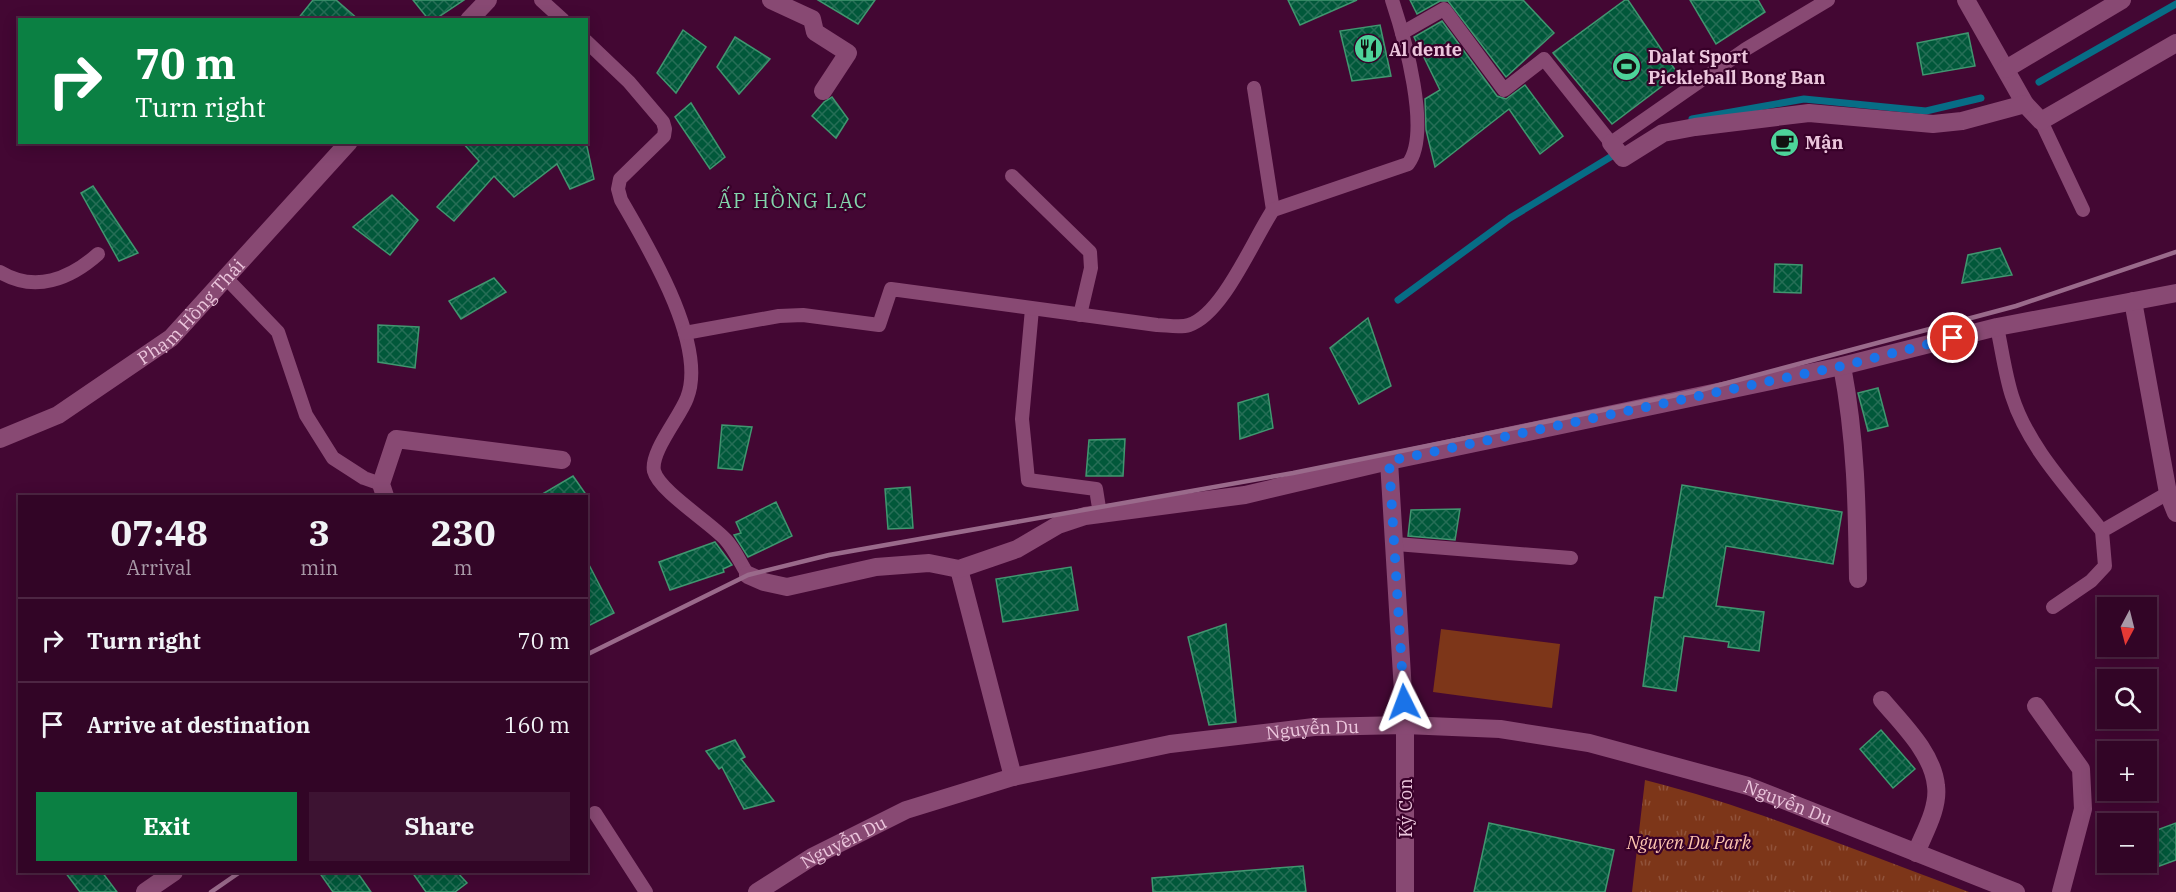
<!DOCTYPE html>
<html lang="en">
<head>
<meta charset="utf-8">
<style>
  body { margin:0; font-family:"IBM Plex Serif",serif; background:#3d1332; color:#f1f3f6; height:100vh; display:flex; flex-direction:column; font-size:22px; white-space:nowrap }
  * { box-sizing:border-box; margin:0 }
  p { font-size:20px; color:#a899a7 }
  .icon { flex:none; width:33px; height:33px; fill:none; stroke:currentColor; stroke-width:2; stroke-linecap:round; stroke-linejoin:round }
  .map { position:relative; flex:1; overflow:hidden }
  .drawer { position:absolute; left:18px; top:495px; width:570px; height:378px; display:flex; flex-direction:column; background:#320526; border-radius:0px; box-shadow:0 3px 15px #0003,0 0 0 2px #4d2643 }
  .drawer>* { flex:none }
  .hud { position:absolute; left:18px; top:18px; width:570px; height:126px; border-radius:0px; box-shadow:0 3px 15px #0003,0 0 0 2px #4d2643; background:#0b8043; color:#fff; overflow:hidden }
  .needle { width:39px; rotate:187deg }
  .buttons { position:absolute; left:2097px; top:597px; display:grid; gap:12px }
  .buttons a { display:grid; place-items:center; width:60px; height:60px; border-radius:0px; background:#320526; box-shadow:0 3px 15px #0003,0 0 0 2px #4d2643; font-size:30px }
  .pin { position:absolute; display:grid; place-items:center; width:51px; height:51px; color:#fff; margin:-26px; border:3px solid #fff; border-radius:50%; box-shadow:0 2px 6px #0007 }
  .me { position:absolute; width:66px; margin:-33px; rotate:357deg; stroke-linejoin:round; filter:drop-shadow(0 0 4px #0008) }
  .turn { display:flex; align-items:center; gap:21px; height:126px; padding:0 18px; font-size:27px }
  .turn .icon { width:78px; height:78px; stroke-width:2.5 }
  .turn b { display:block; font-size:42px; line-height:51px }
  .eta { display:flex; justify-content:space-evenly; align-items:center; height:102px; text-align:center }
  .eta b { font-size:36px; font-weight:800; line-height:42px }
  .button { display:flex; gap:12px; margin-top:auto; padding:12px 18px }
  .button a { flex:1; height:69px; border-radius:0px; background:#0b8043; color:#fff; font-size:24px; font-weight:800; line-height:69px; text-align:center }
  .button a+a { background:#3d1332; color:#f1f3f6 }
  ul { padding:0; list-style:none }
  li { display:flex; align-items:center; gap:18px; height:84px; padding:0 18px; border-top:2px solid #4d2643 }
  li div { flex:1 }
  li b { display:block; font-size:22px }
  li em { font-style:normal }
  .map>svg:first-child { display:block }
  .grass { fill:url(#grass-tufts) }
  .pitch { fill:#7d3619 }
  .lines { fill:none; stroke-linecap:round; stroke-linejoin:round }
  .stream { stroke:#076d86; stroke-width:7 }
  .building { fill:url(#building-cross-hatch); stroke:#419670; stroke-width:1.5 }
  .lane { stroke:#884973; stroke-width:14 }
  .street { stroke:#884973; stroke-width:18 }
  .secondary { stroke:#884973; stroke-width:18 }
  .rail { stroke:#9a6a8b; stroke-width:4.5 }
  .route { stroke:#1a73e8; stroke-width:10; stroke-dasharray:0 18 }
  .labels { text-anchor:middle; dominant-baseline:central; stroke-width:4.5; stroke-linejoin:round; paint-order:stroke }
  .poi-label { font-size:18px; font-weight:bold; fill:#ecc6dd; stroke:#380029; text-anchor:start }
  .street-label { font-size:18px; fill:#ecc6dd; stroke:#380029 }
  .park-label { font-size:18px; font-style:italic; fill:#ffc6b0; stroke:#380029 }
  .neighbourhood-label { font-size:20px; letter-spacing:1.5px; fill:#83d5ac; stroke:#380029 }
</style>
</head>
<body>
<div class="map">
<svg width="2176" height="892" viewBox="0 0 2176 892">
  <defs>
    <pattern id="grass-tufts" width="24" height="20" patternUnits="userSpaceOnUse" patternTransform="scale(1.5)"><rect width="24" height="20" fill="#7d3619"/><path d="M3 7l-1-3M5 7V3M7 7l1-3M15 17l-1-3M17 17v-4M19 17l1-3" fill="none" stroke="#90523a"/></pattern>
    <pattern id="building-cross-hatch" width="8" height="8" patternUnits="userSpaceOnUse" patternTransform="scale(1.5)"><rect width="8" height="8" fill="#01583a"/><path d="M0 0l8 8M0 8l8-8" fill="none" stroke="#266e56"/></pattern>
  </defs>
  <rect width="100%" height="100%" fill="#430733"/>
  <!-- grass -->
  <path class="grass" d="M 1645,780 C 1756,808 1862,853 1969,892 L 1632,892 Z"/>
  <!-- pitch -->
  <polygon class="pitch" points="1441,629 1560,644 1552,708 1433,692"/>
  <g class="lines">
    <!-- stream -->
    <g class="stream">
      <polyline points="2039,82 2176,4"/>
      <polyline points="1692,119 1804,99 1926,111 1981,98"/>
      <polyline points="1398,300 1510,218 1617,153"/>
    </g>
  </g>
  <!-- building -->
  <g class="building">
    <polygon points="313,0 336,0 359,20 297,20"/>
    <polygon points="413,0 464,0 434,20 429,20"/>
    <polygon points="818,0 875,0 858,24"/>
    <polygon points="1288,0 1357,0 1300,25"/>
    <polygon points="1410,0 1523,0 1554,33 1506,77 1448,1 1440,1 1417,14"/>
    <polygon points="1625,0 1628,0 1678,74 1612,124 1553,53"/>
    <polygon points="1690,0 1758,0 1765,12 1716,44"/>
    <polygon points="1442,21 1497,96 1506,99 1525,85 1563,136 1540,154 1509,109 1435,167 1426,130 1425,99 1440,90 1414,37"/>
    <polygon points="1380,25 1391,76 1352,81 1340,31"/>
    <polygon points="683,30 706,47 676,93 657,73"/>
    <polygon points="1968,33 1975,66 1923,75 1917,43"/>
    <polygon points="735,37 770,59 739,94 717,67"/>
    <polygon points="832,97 848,119 836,138 812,116 824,102"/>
    <polygon points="691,103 725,157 710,169 675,117"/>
    <polygon points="462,142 586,142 594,179 570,189 557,164 514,197 494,176 454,221 437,207 479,161"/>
    <polygon points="93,186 138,253 119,261 81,193"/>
    <polygon points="392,195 418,220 390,255 353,227"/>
    <polygon points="2000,248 2012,275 1962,283 1968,255"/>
    <polygon points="1775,264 1802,265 1801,293 1774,292"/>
    <polygon points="494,278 506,292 461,319 449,301"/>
    <polygon points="1368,318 1391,386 1359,404 1330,348"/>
    <polygon points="378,325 419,327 415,368 378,362"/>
    <polygon points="1878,388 1888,426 1868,431 1858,393"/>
    <polygon points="1268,394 1273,428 1240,439 1238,403"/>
    <polygon points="722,425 752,427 742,470 718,468"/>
    <polygon points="1125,439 1123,476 1086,476 1089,440"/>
    <polygon points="573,476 587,496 539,496"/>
    <polygon points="1682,485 1842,512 1833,564 1726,546 1716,606 1764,612 1759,651 1728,647 1729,642 1684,636 1676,691 1643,686 1655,597 1663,598"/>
    <polygon points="910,487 913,528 888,529 885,489"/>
    <polygon points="776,502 792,536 748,557 734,535 741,533 736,522"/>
    <polygon points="1460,509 1455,540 1408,536 1411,510"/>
    <polygon points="715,542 732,565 723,569 724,572 670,590 659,562"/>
    <polygon points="586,559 614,613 586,627"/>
    <polygon points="1071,567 1078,610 1003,622 996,579"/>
    <polygon points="1226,624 1236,722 1209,725 1188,637"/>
    <polygon points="1881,730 1915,769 1893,788 1860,749"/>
    <polygon points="735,740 745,757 741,759 774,801 744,809 722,767 719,769 706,751"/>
    <polygon points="1489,823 1614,850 1605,892 1474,892"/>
    <polygon points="2176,823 2176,860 2154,868 2146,845 2146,834"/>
    <polygon points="1303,866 1306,892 1153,892 1152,878"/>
    <polygon points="65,872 102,872 117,892 80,892"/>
    <polygon points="319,872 357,872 371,892 333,892"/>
    <polygon points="412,872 457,872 467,883 455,892 426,892"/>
  </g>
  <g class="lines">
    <!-- lane -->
    <g class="lane">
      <polyline points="541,0 563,20"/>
      <polyline points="1402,33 1444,9 1504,90 1544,59 1611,143 1746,49 1828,0"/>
      <path d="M 586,41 L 629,82 L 663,122 L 665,129 L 664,136 L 620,179 L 618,189 L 621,200 C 647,245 708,345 687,398 C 680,417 650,452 654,471 C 659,491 711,523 726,540 C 735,550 741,564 748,575"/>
      <polyline points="1254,88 1273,210"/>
      <polyline points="2041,121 2083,210"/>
      <polyline points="1012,176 1090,252 1091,268 1080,315"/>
      <path d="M 0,272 C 35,293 70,279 98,254"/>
      <polyline points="226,278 278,332 306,415 333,458 364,478 381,484"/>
      <polyline points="1032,309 1022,419 1028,480 1096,489 1100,514"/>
      <path d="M 1997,327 C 2002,350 2005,374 2012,396 C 2028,447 2069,489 2102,531"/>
      <path d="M 685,333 L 779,316 L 803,315 L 879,325 L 891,289 L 1157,325 C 1166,325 1180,328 1189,325 C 1223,314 1253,240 1273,210 L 1408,164 C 1432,133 1404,36 1392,0"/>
      <polyline points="1396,544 1571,558"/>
      <polyline points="2053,607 2091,581 2105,566 2102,531 2168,493"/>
      <polyline points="595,813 646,892"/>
    </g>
    <!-- street -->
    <g class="street">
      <polyline points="771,0 812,19 815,32 848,53 823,91"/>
      <polyline points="1966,0 2025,104 2041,121 2176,43"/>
      <polyline points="469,20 488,0"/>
      <polyline points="2006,69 2122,0"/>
      <polyline points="1611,143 1623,158 1663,133 1695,127 1809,113 1933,124 1962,121 2025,104"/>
      <polyline points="2133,301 2168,493 2176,513"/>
      <path d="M 1842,366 C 1856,439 1857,506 1858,579"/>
      <path id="s1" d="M 0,439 L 58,415 L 171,338 L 349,142"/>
      <polyline points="1389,461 1405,725 1405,892"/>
      <polyline points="385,496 381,484 396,439 562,460"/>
      <polyline points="959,569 1013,777"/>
      <polyline points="748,575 764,582 787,587 876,567 929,563 959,569 1017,549 1058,525 1085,516 1245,495 1389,461 1842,366 1997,327 2176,293"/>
      <path d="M 1882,700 C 1902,724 1933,753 1936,786 C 1939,808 1924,833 1916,853"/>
      <polyline points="2036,706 2081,769 2083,809 2061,892"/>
      <polyline points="145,892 174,872"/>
    </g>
    <!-- secondary -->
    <path class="secondary" id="s2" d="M 757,892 L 812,857 L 906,810 L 1013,777 L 1170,744 L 1314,727 L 1405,725 L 1500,729 L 1589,743 L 1748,786 L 2016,892"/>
    <!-- rail -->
    <g class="rail">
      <polyline points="586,655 748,575 829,555 1293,473 1697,391 2016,306 2176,252"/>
      <polyline points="211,892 240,872"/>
    </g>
  </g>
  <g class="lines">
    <!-- route -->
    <polyline class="route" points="1404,702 1389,461 1842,366 1953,338"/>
  </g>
  <!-- icons -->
  <defs>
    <symbol id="restaurant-disc" viewBox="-11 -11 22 22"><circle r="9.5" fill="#4dd39a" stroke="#380029"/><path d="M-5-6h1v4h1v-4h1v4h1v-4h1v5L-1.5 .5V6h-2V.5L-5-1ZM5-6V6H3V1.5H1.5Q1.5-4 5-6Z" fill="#111"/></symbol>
    <symbol id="stadium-disc" viewBox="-11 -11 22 22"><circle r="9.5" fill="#4dd39a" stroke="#380029"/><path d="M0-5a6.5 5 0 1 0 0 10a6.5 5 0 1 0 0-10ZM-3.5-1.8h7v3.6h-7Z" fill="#111"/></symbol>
    <symbol id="cafe-disc" viewBox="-11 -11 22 22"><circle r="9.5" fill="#4dd39a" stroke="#380029"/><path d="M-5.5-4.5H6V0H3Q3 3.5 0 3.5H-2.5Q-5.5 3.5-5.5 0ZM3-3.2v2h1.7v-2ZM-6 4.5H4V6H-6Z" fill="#111"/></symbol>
  </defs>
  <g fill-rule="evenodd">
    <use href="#restaurant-disc" x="1352" y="32" width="33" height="33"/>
    <use href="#stadium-disc" x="1610" y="50" width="33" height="33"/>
    <use href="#cafe-disc" x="1768" y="126" width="33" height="33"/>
  </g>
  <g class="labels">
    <!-- poi labels -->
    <g class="poi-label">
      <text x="1389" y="49">Al dente</text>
      <text x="1648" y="56">Dalat Sport<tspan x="1648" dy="21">Pickleball Bong Ban</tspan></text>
      <text x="1805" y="142">Mận</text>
    </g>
    <!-- street labels -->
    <g class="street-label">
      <text stroke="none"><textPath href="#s1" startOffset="232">Phạm Hồng Thái</textPath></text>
      <text stroke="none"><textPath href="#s2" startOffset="586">Nguyễn Du</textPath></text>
      <text stroke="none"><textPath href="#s2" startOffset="1072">Nguyễn Du</textPath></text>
      <text transform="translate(1405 808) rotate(-90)">Ký Con</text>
      <text stroke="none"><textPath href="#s2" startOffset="100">Nguyễn Du</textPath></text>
    </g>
    <!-- park labels -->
    <g class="park-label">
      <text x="1689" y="842">Nguyen Du Park</text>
    </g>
    <!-- neighbourhood labels -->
    <g class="neighbourhood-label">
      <text x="793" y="200">ẤP HỒNG LẠC</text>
    </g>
  </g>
</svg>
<div class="buttons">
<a><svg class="needle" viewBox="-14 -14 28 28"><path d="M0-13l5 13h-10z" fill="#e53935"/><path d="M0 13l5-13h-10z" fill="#a899a7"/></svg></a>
<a><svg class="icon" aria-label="search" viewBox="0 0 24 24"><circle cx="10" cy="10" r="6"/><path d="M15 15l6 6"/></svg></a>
<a>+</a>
<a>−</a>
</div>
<div class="pin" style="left:1953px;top:338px;background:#d93025"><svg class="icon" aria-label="arrive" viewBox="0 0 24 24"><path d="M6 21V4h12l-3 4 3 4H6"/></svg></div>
<svg class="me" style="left:1404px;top:702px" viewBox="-20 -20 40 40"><path d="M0-17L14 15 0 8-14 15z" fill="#1a73e8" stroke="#fff" stroke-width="4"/></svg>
<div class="hud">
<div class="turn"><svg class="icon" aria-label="right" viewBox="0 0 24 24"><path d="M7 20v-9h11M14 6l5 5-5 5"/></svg><div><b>70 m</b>Turn right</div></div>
</div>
<section class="drawer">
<div class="eta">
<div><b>07:48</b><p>Arrival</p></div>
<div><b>3</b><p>min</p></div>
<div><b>230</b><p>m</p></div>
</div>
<ul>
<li><svg class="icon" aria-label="right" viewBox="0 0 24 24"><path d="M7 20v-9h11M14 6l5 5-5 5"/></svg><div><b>Turn right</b></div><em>70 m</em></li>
<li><svg class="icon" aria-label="arrive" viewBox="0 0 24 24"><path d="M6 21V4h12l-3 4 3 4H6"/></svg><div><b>Arrive at destination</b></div><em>160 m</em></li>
</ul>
<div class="button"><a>Exit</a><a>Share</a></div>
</section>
</div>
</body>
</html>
